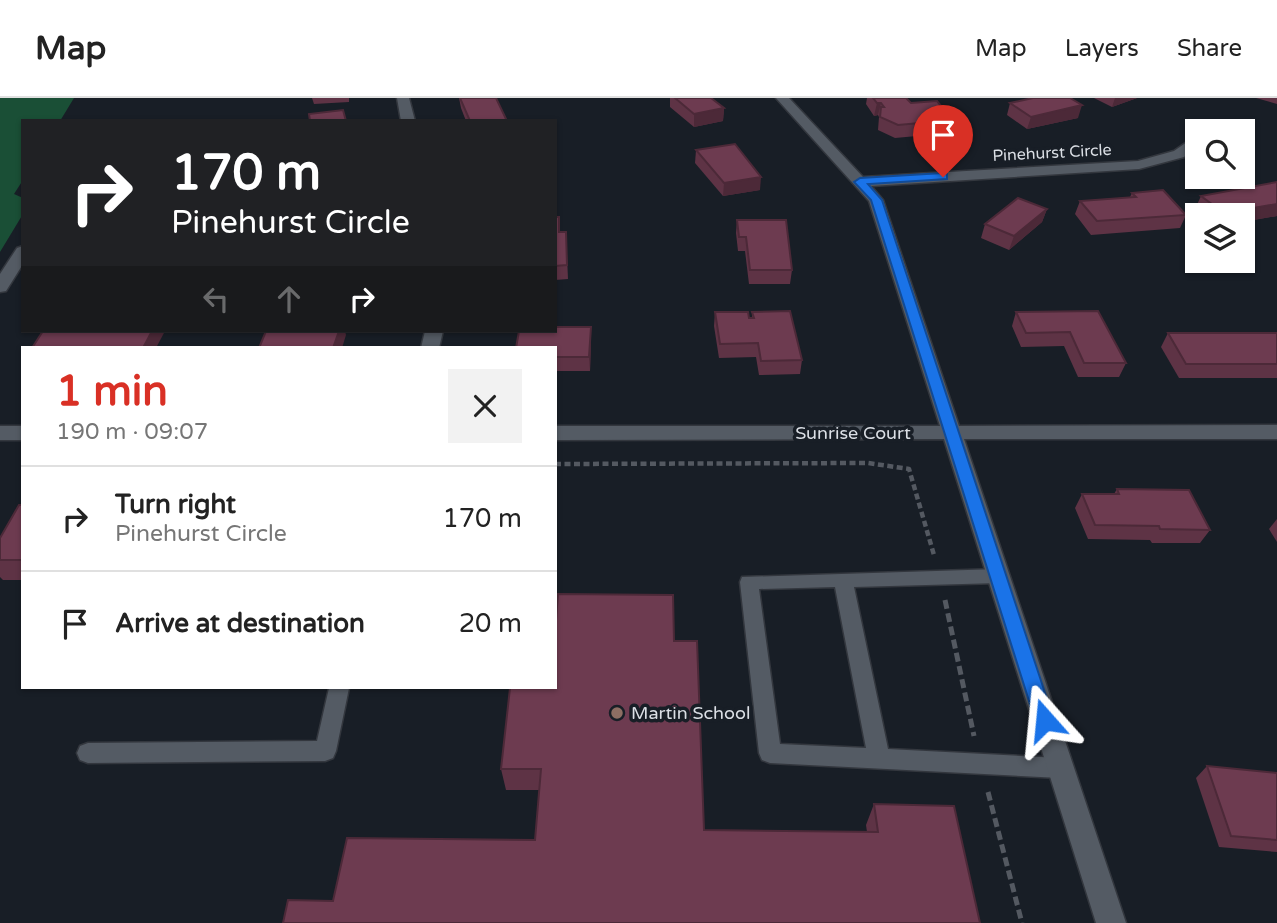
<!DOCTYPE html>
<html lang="en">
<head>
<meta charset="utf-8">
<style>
  body { margin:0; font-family:"Varela Round",sans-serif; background:#f2f2f2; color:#222; height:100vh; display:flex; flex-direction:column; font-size:26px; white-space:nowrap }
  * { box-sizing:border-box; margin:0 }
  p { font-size:23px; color:#767676 }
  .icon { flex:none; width:38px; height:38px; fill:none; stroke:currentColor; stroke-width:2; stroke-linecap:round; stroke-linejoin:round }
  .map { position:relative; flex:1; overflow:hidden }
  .drawer { position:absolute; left:21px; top:248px; width:536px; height:343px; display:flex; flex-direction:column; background:#fff; border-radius:0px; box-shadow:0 2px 5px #0004 }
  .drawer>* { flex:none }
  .guide { position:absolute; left:21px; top:21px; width:536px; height:214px; border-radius:0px; box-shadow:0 2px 5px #0004; background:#202124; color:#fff; overflow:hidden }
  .buttons { position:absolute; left:1185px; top:21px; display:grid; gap:14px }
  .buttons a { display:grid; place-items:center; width:70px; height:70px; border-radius:0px; background:#fff; box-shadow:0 2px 5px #0004; font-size:35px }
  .pin { position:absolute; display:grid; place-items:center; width:60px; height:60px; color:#fff; margin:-72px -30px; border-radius:50% 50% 50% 0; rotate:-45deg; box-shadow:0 0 7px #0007 }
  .pin .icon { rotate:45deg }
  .me { position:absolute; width:77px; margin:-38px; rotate:342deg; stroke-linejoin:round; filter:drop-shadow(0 0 5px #0008) }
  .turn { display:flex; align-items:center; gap:24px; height:147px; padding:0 35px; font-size:32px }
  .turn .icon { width:91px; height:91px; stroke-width:2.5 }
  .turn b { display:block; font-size:49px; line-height:60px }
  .lanes { display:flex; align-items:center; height:66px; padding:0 35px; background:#0003; justify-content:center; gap:35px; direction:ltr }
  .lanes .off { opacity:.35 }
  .round { display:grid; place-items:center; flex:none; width:74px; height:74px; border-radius:0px; background:#f2f2f2 }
  .overview { display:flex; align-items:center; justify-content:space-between; height:119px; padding:0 35px }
  h1 { font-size:42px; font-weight:700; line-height:52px; color:#d93025 }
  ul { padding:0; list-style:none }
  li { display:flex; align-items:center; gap:21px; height:105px; padding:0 35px; border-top:2px solid #e0e0e0 }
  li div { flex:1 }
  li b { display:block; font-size:26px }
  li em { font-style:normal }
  header { display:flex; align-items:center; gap:42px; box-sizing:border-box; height:98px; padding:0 35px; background:#fff; border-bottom:2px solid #e0e0e0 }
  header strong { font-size:33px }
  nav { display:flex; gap:38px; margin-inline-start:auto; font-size:24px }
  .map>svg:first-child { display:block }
  .green { fill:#1a4f36 }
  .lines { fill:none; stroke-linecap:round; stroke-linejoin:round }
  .lane-casing { stroke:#33373e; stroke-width:3 }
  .street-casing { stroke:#33373e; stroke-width:3 }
  .path-far1 { stroke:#545961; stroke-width:4.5; stroke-dasharray:6 3.5; stroke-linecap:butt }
  .path { stroke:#545961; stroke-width:5; stroke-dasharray:9 4.5; stroke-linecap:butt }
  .lane { fill:#545b64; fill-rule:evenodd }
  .street { fill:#545b64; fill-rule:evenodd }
  .wall { fill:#5e3345 }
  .shaded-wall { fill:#4c2938 }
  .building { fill:#6d3b50; stroke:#4c2938; stroke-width:2 }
  .route { fill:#1a73e8; stroke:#114b97; stroke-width:2 }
  .education-dot { fill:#8d6e63; stroke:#181e26; stroke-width:2.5 }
  .labels { text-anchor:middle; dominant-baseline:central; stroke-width:7; stroke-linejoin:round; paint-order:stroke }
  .far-street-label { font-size:16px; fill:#dbdfe5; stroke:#181e26 }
  .street-label { font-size:18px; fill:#dbdfe5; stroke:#181e26 }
  .poi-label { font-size:18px; fill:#dbdfe5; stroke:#181e26; text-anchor:start }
</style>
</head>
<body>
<header>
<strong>Map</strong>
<nav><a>Map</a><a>Layers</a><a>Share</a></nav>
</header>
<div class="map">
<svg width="1277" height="825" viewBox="0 0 1277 825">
  <rect width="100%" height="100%" fill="#181e26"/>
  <!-- green -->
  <polygon class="green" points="0,0 74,0 60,23 23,23 23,82 14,96 23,100 23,116 0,154"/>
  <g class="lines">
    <defs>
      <g id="lane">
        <path d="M 999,471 L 1006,473 L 1008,478 L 1006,483 L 999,485 L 854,489 L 888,651 L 1060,660 L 1068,663 L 1071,670 L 1068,677 L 1060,680 L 770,665 L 762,662 L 759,655 L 740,484 L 742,479 ZM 835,489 L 866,650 L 780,646 L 759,491 Z"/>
        <polygon points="329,590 349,590 336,653 333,660 325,663 88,665 80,662 77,655 80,648 88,645 317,643"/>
      </g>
      <g id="street">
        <polygon points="397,0 409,0 415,23 401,23"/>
        <polygon points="776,0 789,0 863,79 1138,63 1174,53 1197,37 1197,48 1184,59 1139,71 871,88 883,102 959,328 1277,327 1277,341 964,341 1126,825 1096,825 944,341 555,342 555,328 940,328 869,103"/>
        <polygon points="23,148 23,166 6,193 0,194 0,176 17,150"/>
        <polygon points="425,233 443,233 439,250 421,250"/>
        <rect x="0" y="328" width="23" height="14"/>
      </g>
    </defs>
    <!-- lane casing -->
    <use href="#lane" class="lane-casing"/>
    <!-- street casing -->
    <use href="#street" class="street-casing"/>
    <!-- path-far1 -->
    <polyline class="path-far1" points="555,366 868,365 909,371 934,457"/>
    <!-- path -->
    <g class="path">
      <polyline points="945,502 974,638"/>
      <polyline points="988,694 1022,825"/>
    </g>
    <!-- lane -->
    <use href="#lane" class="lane"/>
    <!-- street -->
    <use href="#street" class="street"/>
  </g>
  <!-- wall -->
  <g class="wall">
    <polygon points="312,0 349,0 349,4 314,6"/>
    <polygon points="459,0 496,0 507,23 466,23 461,10"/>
    <polygon points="670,0 711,0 724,10 723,23 694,29 670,9"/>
    <polygon points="867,0 906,0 911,5 953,22 950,35 895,40 878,32 879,19 878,17 874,18 866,6"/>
    <polygon points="1094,0 1137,0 1112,9"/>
    <polygon points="1256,0 1277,0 1277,6"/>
    <polygon points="1010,5 1078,20 1027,31 1007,17"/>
    <polygon points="696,52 760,92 723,98 695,65"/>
    <polygon points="1132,95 1186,117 1180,130 1091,137 1075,116 1080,103 1130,99"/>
    <polygon points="1201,98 1277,118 1242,124 1242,117 1202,117 1195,111"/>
    <polygon points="1047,111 1042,124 1009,152 981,140 985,126"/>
    <polygon points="555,119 560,134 566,134 568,181 555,182"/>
    <polygon points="737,122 792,172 790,186 749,186 745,153 738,153 736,135"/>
    <polygon points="1098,213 1126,265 1119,279 1078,279 1064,248 1021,249 1012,228 1016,214"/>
    <polygon points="715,214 752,220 752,214 802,262 800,276 759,277 756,259 719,260 714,228"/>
    <polygon points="1168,235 1277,235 1277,280 1179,280 1161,249"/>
    <polygon points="591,243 590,273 555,273 555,250"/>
    <polygon points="1117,391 1210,432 1200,445 1152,445 1150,442 1088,441 1075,410 1082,396 1114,396"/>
    <polygon points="23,407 23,482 3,482 0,479 0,440"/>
    <polygon points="1277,421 1277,444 1269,431"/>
    <polygon points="674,543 704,732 867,734 866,727 874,706 980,825 333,803 535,742 539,692 506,692 501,671"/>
    <polygon points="1207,668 1277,675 1277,754 1219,749 1196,680"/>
  </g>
  <!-- shaded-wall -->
  <g class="shaded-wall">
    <polygon points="1115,0 1137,0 1112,9"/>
    <polygon points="877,5 881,5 878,17 874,18"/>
    <polygon points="1082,7 1078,20 1027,31 1031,19"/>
    <polygon points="724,10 723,23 694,29 694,16"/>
    <polygon points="761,79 760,92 723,98 724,85"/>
    <polygon points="1277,106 1277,118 1242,124 1242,117 1224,117 1224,115"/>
    <polygon points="1047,111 1042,124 1009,152 1014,138"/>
    <polygon points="591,229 591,243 590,273 589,259"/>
    <polygon points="152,233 165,233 156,250 143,250"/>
    <polygon points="339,233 345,233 346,237 342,250 333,250"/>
  </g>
  <!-- building -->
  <g class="building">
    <polygon points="460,0 496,0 507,23 470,23"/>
    <polygon points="675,0 711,0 724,10 694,16"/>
    <polygon points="873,0 906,0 911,5 937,3 953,22 898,27 880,19 881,9 884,9 881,5 877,5"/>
    <polygon points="1033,0 1070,0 1082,7 1031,19 1010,5"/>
    <polygon points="343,12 346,23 310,23 309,16"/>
    <polygon points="735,46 761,79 724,85 696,52"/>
    <polygon points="1277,84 1277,106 1224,115 1201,98"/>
    <polygon points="1163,92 1186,117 1097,123 1080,103 1136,99 1132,95"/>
    <polygon points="1018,100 1047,111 1014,138 985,126"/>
    <polygon points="555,119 559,119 559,134 566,134 567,167 555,168"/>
    <polygon points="737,122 786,122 792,172 750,172 746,139 739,139"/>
    <polygon points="790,213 802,262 761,263 758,245 720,246 715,214 748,214 749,220 754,220 752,214"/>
    <polygon points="1098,213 1126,265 1084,265 1070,234 1026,235 1016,214"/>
    <polygon points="555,229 591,229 589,259 555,259 555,250 516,250 519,233 555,233"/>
    <polygon points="43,233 152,233 143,250 32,250"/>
    <polygon points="266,233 339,233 333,250 259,250"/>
    <polygon points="1168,235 1277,235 1277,266 1186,266"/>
    <polygon points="1117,391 1189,392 1210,432 1160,431 1159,428 1095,427 1082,396 1119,396"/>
    <polygon points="19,407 23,407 23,462 0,462 0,440"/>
    <polygon points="558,496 673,497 674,543 697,543 704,732 878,734 874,706 954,708 980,825 283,825 288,802 333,803 347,740 535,742 541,671 501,671 510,590 555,590 555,522 556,522"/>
    <polygon points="1207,668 1277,675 1277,742 1231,738"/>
  </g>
  <!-- route -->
  <polygon class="route" points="943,75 947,76 947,81 868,86 882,102 1054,622 1052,628 1045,630 1038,628 1035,622 871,102 854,84 860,80"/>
  <!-- markers -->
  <circle class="education-dot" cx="617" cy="615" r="7"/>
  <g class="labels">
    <!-- far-street labels -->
    <g class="far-street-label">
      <text transform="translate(1052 55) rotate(-3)">Pinehurst Circle</text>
    </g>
    <!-- street labels -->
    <g class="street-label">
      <text x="853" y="335">Sunrise Court</text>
    </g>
    <!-- poi labels -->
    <g class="poi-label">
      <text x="631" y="615">Martin School</text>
    </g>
  </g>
</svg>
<div class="buttons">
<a><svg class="icon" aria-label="search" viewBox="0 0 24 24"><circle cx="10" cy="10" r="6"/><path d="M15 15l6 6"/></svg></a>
<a><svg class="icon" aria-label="layers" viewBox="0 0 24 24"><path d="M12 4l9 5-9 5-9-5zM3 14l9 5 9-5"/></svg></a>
</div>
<div class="pin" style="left:943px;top:79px;background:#d93025"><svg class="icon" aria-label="arrive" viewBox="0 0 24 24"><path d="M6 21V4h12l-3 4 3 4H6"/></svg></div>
<svg class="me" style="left:1045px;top:622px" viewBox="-20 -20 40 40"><path d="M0-17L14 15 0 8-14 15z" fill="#1a73e8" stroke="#fff" stroke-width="4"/></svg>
<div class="guide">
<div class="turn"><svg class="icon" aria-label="right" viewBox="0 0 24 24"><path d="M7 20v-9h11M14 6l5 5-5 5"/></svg><div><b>170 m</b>Pinehurst Circle</div></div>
<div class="lanes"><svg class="icon off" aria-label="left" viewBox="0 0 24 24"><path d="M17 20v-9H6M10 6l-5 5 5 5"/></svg><svg class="icon off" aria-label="ahead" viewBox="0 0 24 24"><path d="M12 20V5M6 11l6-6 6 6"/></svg><svg class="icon" aria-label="right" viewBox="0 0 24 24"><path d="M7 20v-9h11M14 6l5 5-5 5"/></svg></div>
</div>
<section class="drawer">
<div class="overview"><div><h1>1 min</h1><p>190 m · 09:07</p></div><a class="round"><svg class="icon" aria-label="close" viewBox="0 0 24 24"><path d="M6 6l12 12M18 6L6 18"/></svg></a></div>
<ul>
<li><svg class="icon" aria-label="right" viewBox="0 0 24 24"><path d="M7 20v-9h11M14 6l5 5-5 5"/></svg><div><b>Turn right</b><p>Pinehurst Circle</p></div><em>170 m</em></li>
<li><svg class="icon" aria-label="arrive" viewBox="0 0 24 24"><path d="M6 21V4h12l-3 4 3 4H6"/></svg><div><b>Arrive at destination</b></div><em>20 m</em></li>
</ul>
</section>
</div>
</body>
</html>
